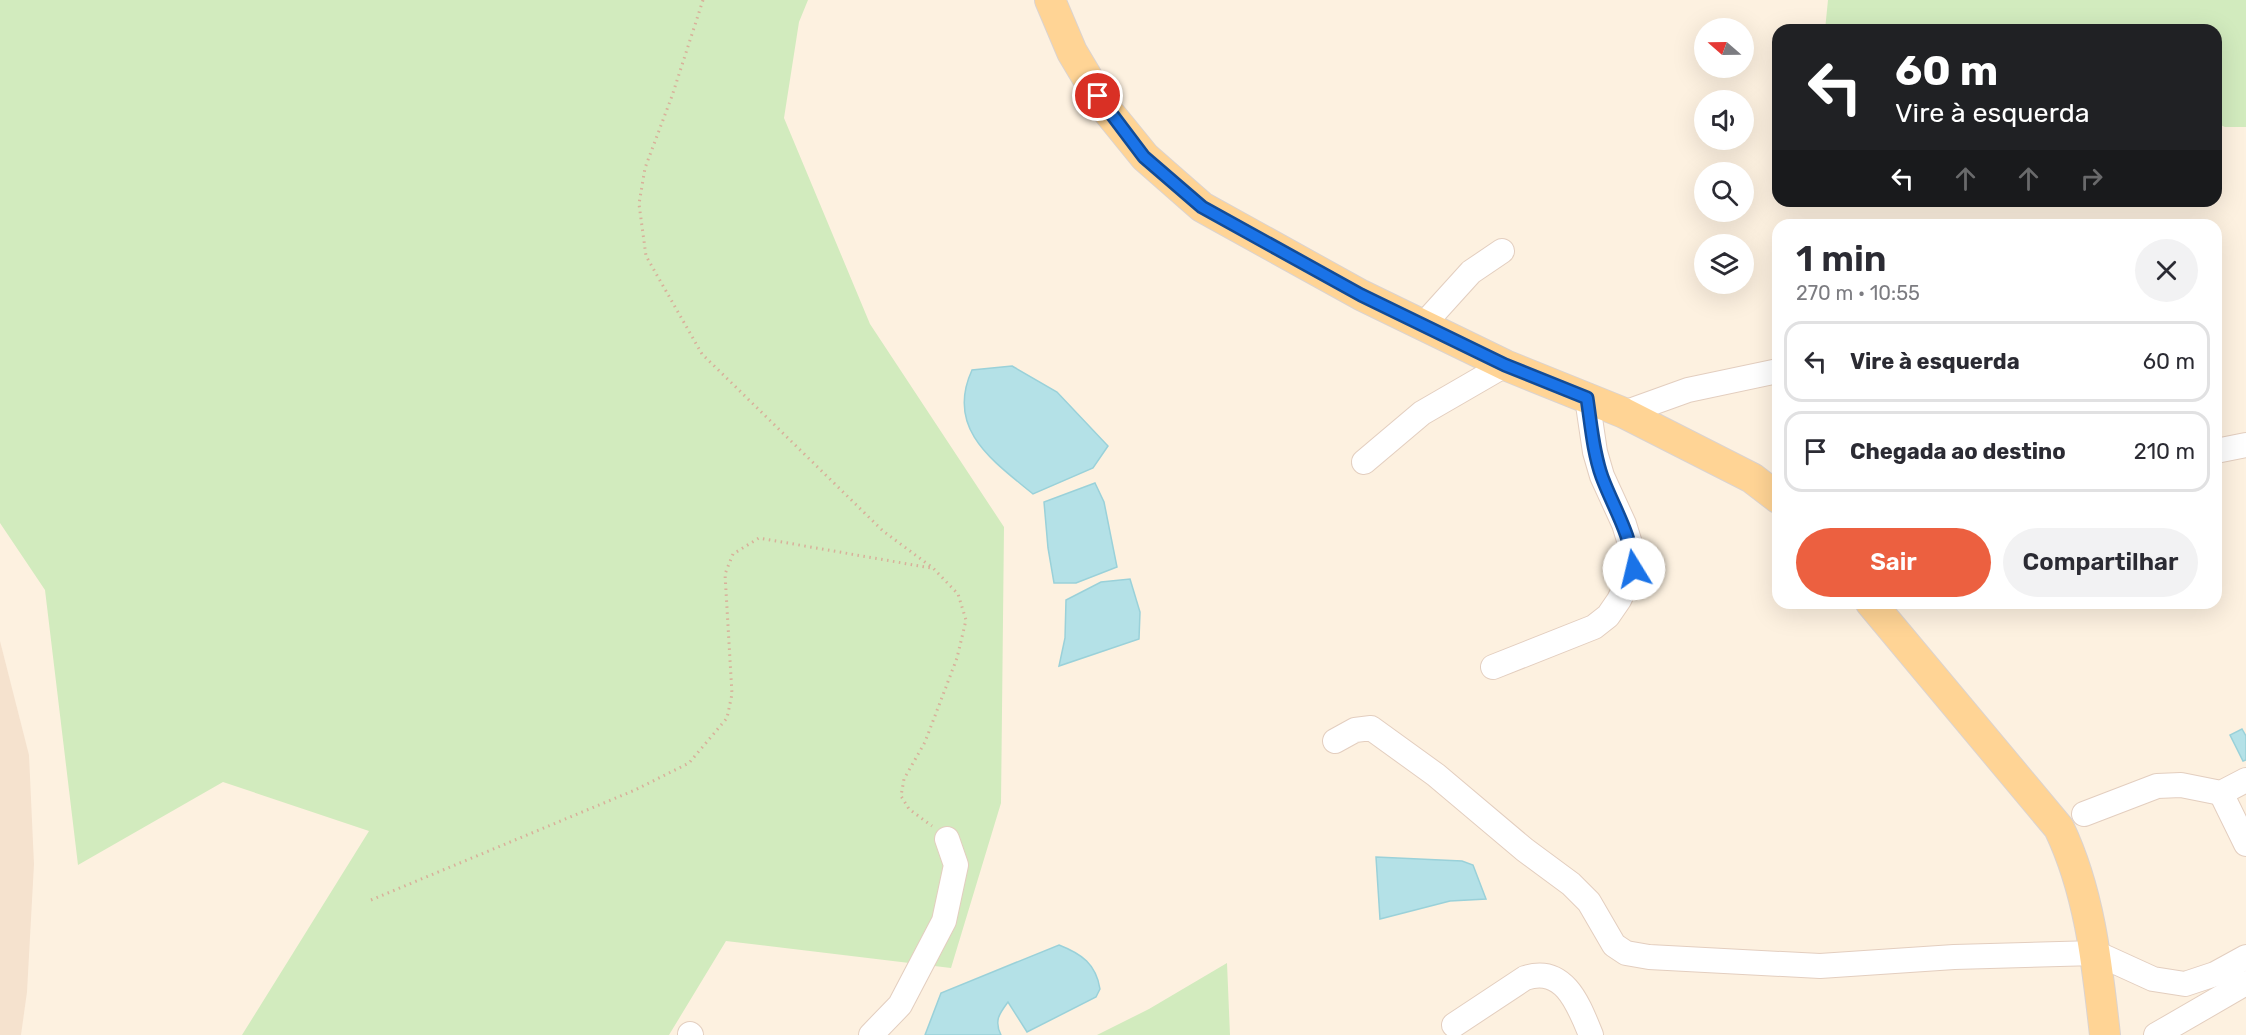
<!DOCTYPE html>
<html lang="pt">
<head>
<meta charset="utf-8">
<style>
  body { margin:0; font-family:Rubik,sans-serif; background:#f2f2f3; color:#2b2b33; height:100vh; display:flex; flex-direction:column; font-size:22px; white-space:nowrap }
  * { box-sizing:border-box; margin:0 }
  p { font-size:20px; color:#7c7c81 }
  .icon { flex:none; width:33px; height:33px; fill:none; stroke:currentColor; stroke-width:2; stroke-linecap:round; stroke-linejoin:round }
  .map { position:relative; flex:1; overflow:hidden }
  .drawer { position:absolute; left:1772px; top:219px; width:450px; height:390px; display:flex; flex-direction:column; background:#fff; border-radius:18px; box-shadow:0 6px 24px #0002 }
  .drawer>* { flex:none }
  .guide { position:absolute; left:1772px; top:24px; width:450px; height:183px; border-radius:18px; box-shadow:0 6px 24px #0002; background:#202124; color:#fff; overflow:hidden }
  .needle { width:39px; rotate:290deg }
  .controls { position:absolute; left:1694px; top:18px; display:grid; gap:12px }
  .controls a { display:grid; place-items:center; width:60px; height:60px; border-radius:50%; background:#fff; box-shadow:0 6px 24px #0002; font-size:30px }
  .pin { position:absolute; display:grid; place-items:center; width:51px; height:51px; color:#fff; margin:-26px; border:3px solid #fff; border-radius:50%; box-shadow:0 2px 6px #0007 }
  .me { position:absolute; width:66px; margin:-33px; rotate:351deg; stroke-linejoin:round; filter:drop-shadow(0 0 4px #0008) }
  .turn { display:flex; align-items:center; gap:21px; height:126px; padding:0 24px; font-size:27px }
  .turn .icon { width:78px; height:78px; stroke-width:2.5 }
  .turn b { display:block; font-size:42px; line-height:51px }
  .lanes { display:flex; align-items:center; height:57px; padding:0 24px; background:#0003; justify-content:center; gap:30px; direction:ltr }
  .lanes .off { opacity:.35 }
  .round { display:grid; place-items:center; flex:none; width:63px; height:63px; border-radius:32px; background:#f2f2f3 }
  .headline { display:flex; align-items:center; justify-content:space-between; height:102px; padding:0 24px }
  h1 { font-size:36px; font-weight:600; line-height:45px }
  .button { display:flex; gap:12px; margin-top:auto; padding:12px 24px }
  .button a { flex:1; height:69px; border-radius:36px; background:#ec6040; color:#fff; font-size:24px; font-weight:600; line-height:69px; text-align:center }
  .button a+a { background:#f2f2f3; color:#2b2b33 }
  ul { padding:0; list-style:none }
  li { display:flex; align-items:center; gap:18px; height:81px; margin:0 12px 9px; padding:0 12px; border:3px solid #e1e1e2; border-radius:18px }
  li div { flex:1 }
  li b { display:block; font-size:22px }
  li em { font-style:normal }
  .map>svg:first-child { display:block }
  .residential { fill:#f5e2ce }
  .green { fill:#d2ebbe }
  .water { fill:#b4e1e7; stroke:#9ad1d9; stroke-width:1.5 }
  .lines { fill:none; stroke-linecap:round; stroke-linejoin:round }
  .minor-casing { stroke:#e3cebf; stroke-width:26 }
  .major-casing { stroke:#dbd3cf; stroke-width:32 }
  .path { stroke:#d8b09a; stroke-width:3; stroke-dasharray:1.5 4.5; stroke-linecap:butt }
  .minor { stroke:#fff; stroke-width:24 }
  .major { stroke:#ffd495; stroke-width:30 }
  .route-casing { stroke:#114b97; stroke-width:15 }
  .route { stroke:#1a73e8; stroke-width:10 }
</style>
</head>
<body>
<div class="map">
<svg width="2246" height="1035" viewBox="0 0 2246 1035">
  <rect width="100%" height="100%" fill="#fdf1e0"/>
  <!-- residential -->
  <polygon class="residential" points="0,641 29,755 34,864 27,992 21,1035 0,1035"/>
  <!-- green -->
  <g class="green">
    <polygon points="0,0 808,0 799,22 784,118 870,324 1004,527 1001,803 951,968 726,941 669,1035 242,1035 369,831 223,782 78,865 45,590 0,523"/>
    <polygon points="1828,0 2246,0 2246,127 2225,127 2216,123 2216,30 1825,30"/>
    <polygon points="1227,963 1230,1035 1097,1035 1149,1009"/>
  </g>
  <!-- water -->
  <g class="water">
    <path d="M 1012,366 L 1057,392 L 1108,446 L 1093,468 L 1033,494 C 993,461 945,429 972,370 Z"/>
    <polygon points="1095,483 1104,502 1117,567 1076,583 1054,583 1048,548 1044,502"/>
    <polygon points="1130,579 1140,612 1139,639 1059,666 1065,638 1066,600 1101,582"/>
    <polygon points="2242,729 2246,736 2246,760 2243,761 2230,735"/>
    <polygon points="1376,857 1462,861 1473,865 1486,899 1450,901 1380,919"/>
    <path d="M 1059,945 C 1082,954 1096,964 1100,989 L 1096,997 L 1027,1032 L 1008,1002 C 999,1014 994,1021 1001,1035 L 925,1035 L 941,993 Z"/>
  </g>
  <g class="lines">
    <defs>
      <g id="minor">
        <polyline points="1423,325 1471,272 1502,251"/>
        <polyline points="1624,413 1688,390 1778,371"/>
        <polyline points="2216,451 2246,445"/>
        <polyline points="1364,462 1422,413 1505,365"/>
        <polyline points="1493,667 1594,627 1608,616 1619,600 1634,569 1632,550 1624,524 1602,476 1595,452 1587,398"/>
        <polyline points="1335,741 1355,730 1371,728 1436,775 1525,850 1571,884 1589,902 1614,945 1626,953 1649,957 1820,966 1954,957 2096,953 2153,979 2185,984 2215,974 2246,957"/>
        <polyline points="2221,793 2246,844"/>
        <polyline points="2084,814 2157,786 2181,785 2221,793 2246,780"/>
        <path d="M 1454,1025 L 1525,978 C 1565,965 1579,1006 1591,1035"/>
        <polyline points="690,1034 691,1035"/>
        <polyline points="871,1035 900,1005 944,921 956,865 947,839"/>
        <polyline points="2156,1035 2246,983"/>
      </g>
      <g id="major">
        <polyline points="1050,0 1072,52 1106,109 1145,157 1202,207 1361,295 1505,365 1624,413 1752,478 1778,498"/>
        <path d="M 1871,603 L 2059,828 C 2090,893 2097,964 2105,1035"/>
      </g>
    </defs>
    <!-- minor casing -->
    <use href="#minor" class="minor-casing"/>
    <!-- major casing -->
    <use href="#major" class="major-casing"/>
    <!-- path -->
    <g class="path">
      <polyline points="703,0 672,96 645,168 639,204 646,256 702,354 883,531 933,568 958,594 966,620 957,658 925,742 904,779 901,796 909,809 932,826"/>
      <polyline points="371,900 635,790 689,763 727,718 732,694 725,574 733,554 759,538 931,568"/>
    </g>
    <!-- minor -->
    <use href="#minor" class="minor"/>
    <!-- major -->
    <use href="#major" class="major"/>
  </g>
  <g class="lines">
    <defs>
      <path id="route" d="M 1098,96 L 1144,157 L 1202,207 L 1361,295 L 1505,365 L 1587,398 C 1591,424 1593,452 1602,477 C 1614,509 1631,534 1634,569"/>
    </defs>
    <!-- route casing -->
    <use href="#route" class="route-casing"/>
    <!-- route -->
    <use href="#route" class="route"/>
  </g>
</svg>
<div class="controls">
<a><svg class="needle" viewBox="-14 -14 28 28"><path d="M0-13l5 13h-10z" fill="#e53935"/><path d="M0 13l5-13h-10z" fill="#7c7c81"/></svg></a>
<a><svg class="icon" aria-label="sound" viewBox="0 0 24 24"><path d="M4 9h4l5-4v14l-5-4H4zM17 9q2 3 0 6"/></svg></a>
<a><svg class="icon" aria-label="search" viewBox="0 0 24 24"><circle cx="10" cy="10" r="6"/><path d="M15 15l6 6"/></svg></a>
<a><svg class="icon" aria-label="layers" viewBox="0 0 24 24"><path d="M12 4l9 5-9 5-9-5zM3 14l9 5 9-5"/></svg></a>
</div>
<div class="pin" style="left:1098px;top:96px;background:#d93025"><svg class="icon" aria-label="arrive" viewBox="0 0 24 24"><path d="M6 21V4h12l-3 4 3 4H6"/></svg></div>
<svg class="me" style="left:1634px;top:569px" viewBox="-20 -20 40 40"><circle r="19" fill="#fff"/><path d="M0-13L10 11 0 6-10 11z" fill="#1a73e8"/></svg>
<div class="guide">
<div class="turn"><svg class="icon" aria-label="left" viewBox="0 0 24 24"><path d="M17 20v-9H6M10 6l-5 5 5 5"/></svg><div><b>60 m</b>Vire à esquerda</div></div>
<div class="lanes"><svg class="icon" aria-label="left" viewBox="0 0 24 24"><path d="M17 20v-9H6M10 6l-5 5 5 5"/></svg><svg class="icon off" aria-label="ahead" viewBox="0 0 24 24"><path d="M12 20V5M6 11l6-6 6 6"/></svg><svg class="icon off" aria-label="ahead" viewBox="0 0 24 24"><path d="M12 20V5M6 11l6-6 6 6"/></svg><svg class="icon off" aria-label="right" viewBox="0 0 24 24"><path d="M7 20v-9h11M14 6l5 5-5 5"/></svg></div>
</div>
<section class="drawer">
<div class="headline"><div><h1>1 min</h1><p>270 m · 10:55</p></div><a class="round"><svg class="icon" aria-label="close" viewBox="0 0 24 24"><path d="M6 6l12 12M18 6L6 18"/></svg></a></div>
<ul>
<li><svg class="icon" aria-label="left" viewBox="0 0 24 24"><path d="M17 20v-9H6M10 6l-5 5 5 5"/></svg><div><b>Vire à esquerda</b></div><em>60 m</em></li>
<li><svg class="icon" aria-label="arrive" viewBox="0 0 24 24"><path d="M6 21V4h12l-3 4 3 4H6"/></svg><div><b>Chegada ao destino</b></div><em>210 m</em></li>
</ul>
<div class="button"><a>Sair</a><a>Compartilhar</a></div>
</section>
</div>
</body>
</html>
